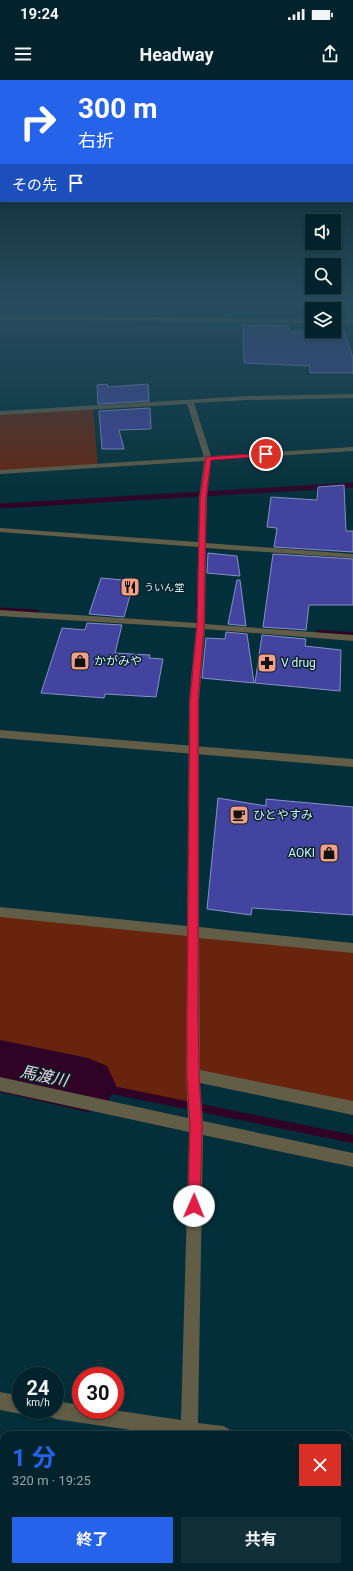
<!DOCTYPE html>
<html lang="ja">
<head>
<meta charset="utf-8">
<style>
  body { margin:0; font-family:Roboto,"Noto Sans JP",sans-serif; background:#102f37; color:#f1f3f6; height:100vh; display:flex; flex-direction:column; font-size:15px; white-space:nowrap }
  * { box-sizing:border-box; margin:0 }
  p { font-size:13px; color:#96a4a9 }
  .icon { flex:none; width:22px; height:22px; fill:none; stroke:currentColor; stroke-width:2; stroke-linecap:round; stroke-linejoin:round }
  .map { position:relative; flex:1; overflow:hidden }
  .panel { position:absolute; left:0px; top:1351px; width:353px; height:140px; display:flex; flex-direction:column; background:#02232b; border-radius:12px 12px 0 0; box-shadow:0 2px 6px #0003,0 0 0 1px #234047 }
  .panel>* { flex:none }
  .top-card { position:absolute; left:0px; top:0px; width:353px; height:122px; box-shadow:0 2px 6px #0003,0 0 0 1px #234047; background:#2563eb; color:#fff; overflow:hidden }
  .controls { position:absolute; left:305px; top:134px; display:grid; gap:8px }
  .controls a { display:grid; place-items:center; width:36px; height:36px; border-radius:0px; background:#02232b; box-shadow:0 2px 6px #0003,0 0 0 1px #234047; font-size:20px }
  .speed { position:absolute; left:12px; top:1287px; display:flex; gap:8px; font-size:20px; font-weight:700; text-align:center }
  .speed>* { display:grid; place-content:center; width:52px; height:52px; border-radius:50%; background:#02232b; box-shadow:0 2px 6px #0003,0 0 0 1px #234047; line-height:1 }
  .speed small { font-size:10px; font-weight:400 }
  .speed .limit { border:6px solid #d22; background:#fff; color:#111 }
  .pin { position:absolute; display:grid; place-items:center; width:34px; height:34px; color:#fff; margin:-17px; border:2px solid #fff; border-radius:50%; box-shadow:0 1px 4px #0007 }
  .me { position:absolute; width:44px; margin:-22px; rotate:1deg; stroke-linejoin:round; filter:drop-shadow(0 0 3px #0008) }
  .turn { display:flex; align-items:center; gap:14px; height:84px; padding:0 12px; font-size:18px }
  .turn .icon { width:52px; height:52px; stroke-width:2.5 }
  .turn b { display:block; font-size:28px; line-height:34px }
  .then { display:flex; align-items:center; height:38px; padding:0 12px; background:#0003; gap:8px; font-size:15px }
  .round { display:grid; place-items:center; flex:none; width:42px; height:42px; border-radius:0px; background:#102f37 }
  .overview { display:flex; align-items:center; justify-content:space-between; height:68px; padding:0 12px }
  h1 { font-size:24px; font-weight:700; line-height:30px; color:#2563eb }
  .action { display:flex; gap:8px; margin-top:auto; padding:8px 12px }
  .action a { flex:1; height:46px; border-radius:0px; background:#2563eb; color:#fff; font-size:16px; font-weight:700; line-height:46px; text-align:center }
  .action a+a { background:#102f37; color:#f1f3f6 }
  .status { display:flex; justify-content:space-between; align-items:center; height:28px; padding:0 20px; background:#02232b; direction:ltr }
  .status svg { height:11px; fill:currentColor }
  header { display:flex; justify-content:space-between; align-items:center; height:52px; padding:0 12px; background:#02232b; font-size:18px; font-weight:700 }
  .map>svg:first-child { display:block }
  .green { fill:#68240d }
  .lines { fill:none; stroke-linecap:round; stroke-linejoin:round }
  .stream-far2 { stroke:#2f0226; stroke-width:5 }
  .stream-far1 { stroke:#2f0226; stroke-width:6 }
  .stream { stroke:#2f0226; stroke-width:8 }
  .river { fill:#2f0226; fill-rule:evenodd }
  .building { fill:#4244a0; stroke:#8991c8 }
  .minor { fill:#625d46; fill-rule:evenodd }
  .tertiary { fill:#625d46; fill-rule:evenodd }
  .route { fill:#e11d48; stroke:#92132f }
  .labels { text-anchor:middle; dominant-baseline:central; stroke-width:3; stroke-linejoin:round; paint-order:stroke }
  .far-poi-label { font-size:10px; fill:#cef3fe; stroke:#0b232a; text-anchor:start }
  .poi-label { font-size:12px; fill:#cef3fe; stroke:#0b232a; text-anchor:start }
  .near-water-label { font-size:16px; font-style:italic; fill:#f2d9ea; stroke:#0b232a }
</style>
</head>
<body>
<div class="status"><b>19:24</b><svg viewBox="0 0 49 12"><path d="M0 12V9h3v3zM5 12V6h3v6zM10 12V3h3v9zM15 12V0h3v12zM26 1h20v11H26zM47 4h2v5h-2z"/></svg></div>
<header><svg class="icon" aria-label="menu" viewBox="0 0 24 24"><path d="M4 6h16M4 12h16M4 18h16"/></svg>Headway<svg class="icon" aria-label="share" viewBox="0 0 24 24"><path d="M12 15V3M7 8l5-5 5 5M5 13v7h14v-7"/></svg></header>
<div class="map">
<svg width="353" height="1491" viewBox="0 0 353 1491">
  <rect width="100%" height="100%" fill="#022f39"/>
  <!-- green -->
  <g class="green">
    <polygon points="93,328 98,386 0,392 0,333"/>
    <polygon points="0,836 353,870 353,1028 197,996 193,1027 0,980"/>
  </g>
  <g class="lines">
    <!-- stream-far2 -->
    <g class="stream-far2">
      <polyline points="0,426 353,405"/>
      <polyline points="0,530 36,532"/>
    </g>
    <!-- stream-far1 -->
    <polyline class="stream-far1" points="319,553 353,555"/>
    <!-- stream -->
    <polyline class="stream" points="88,1005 353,1059"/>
    <!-- river -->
    <polygon class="river" points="0,960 88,978 107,986 116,1005 107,1024 88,1032 0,1012"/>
  </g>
  <!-- building -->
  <g class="building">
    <polygon points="243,245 289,246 289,251 344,251 353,278 353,293 310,293 310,286 244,283"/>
    <polygon points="107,304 108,307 148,304 149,321 98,324 97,305"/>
    <polygon points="150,328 151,349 119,350 124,369 102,369 99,331"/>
    <polygon points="344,405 346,451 353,451 353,472 274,467 277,448 267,447 271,417 317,420 318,407"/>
    <polygon points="208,473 237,476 240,496 207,493"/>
    <polygon points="273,474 353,479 353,525 309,525 306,550 263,547"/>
    <polygon points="101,498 134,501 124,537 89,534"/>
    <polygon points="237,500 240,500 246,546 228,544"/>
    <polygon points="87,543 122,545 115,573 150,575 149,578 163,579 156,617 105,614 104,618 41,613 62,548 85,550"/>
    <polygon points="226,552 247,554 254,603 202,598 206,558 225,559"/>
    <polygon points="262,555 306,559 305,566 341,570 340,611 255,603"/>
    <polygon points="218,718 266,726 266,719 353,727 353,835 252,828 251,835 207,829"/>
  </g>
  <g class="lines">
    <!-- minor -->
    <g class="minor">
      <polygon points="0,235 312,239 312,243 0,239"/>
      <rect x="334" y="240" width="19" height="4"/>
      <polygon points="353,314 353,318 249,320 194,323 211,376 353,367 353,371 211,380 207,418 206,463 353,474 353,478 206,468 205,544 353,555 353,561 205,549 199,620 199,847 353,863 353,873 199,858 200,990 353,1021 353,1035 200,1003 203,1041 353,1073 353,1087 203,1055 198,1343 223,1346 229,1349 232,1355 165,1355 55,1339 49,1336 46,1330 55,1330 55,1321 81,1325 81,1330 113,1330 181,1340 189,1052 0,1011 0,997 188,1038 186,995 187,856 0,837 0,827 187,846 189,620 196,548 0,536 0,530 197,543 198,467 0,452 0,448 198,462 199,418 204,381 0,394 0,390 204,377 187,324 0,335 0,331 249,316"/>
      <polygon points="0,1312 21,1316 21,1330 27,1331 21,1334 0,1330"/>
      <polygon points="349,1367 353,1368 353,1386 349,1385"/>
      <rect x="170" y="1487" width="18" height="4"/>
    </g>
    <!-- tertiary -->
    <polygon class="tertiary" points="0,650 353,679 353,687 0,658"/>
  </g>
  <!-- sky -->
  <linearGradient id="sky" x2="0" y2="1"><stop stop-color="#011a1f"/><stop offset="0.52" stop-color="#284d5f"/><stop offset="1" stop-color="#284d5f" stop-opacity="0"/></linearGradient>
  <rect width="353" height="429" fill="url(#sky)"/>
  <!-- route -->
  <polygon class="route" points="266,373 268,373 268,376 211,380 206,418 204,546 198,620 198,931 199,995 202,1046 200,1126 198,1130 194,1132 190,1130 188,1126 190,1046 187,995 187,931 190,620 197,546 200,418 206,377"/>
  <!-- icons -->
  <defs>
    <symbol id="restaurant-square" viewBox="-11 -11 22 22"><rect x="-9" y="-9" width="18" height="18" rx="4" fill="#f39f85" stroke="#0b232a"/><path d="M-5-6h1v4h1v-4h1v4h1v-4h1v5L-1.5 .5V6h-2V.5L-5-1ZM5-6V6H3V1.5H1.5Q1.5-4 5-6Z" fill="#111"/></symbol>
    <symbol id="shop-square" viewBox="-11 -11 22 22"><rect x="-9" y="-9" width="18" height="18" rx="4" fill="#f39f85" stroke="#0b232a"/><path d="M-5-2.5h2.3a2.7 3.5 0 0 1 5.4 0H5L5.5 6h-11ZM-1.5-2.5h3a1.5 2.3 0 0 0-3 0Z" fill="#111"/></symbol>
    <symbol id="pharmacy-square" viewBox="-11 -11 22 22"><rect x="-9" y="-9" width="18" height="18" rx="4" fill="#f39f85" stroke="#0b232a"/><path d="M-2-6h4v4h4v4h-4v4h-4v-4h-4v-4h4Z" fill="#111"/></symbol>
    <symbol id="cafe-square" viewBox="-11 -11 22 22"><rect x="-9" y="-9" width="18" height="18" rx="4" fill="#f39f85" stroke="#0b232a"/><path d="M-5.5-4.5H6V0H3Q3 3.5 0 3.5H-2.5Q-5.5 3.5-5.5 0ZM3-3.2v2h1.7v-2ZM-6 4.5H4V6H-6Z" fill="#111"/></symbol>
  </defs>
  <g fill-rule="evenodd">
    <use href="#restaurant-square" x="119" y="496" width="22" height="22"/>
    <use href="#shop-square" x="69" y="570" width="22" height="22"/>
    <use href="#pharmacy-square" x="256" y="572" width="22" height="22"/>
    <use href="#cafe-square" x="228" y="724" width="22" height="22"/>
    <use href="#shop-square" x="318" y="762" width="22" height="22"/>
  </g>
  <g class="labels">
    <!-- far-poi labels -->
    <g class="far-poi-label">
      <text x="144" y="507">ういん堂</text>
    </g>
    <!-- poi labels -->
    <g class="poi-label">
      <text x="94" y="581">かがみや</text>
      <text x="281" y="583">V drug</text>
      <text x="253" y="735">ひとやすみ</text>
      <text x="315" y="773" text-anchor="end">AOKI</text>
    </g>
    <!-- near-water labels -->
    <g class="near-water-label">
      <text transform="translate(44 996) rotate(12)">馬渡川</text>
    </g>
  </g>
</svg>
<div class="controls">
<a><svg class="icon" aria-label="sound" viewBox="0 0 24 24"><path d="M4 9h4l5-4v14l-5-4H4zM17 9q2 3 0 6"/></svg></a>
<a><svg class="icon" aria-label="search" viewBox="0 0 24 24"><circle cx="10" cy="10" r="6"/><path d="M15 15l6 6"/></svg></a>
<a><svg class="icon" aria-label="layers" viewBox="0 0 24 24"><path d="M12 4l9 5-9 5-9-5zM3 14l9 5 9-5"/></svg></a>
</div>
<div class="speed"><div>24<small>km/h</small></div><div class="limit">30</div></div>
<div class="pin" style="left:266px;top:374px;background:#d93025"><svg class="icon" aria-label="arrive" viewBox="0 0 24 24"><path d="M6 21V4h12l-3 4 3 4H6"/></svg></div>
<svg class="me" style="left:194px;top:1126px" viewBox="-20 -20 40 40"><circle r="19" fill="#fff"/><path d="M0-13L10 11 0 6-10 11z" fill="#e11d48"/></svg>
<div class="top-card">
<div class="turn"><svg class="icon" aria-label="right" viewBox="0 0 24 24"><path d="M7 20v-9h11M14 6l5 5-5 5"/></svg><div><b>300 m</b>右折</div></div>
<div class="then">その先<svg class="icon" aria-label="arrive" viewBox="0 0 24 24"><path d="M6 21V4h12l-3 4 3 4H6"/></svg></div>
</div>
<section class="panel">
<div class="overview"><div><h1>1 分</h1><p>320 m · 19:25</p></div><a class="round" style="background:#d93025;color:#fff"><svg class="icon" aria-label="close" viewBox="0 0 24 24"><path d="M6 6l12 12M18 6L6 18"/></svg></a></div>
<div class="action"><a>終了</a><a>共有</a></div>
</section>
</div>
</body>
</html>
